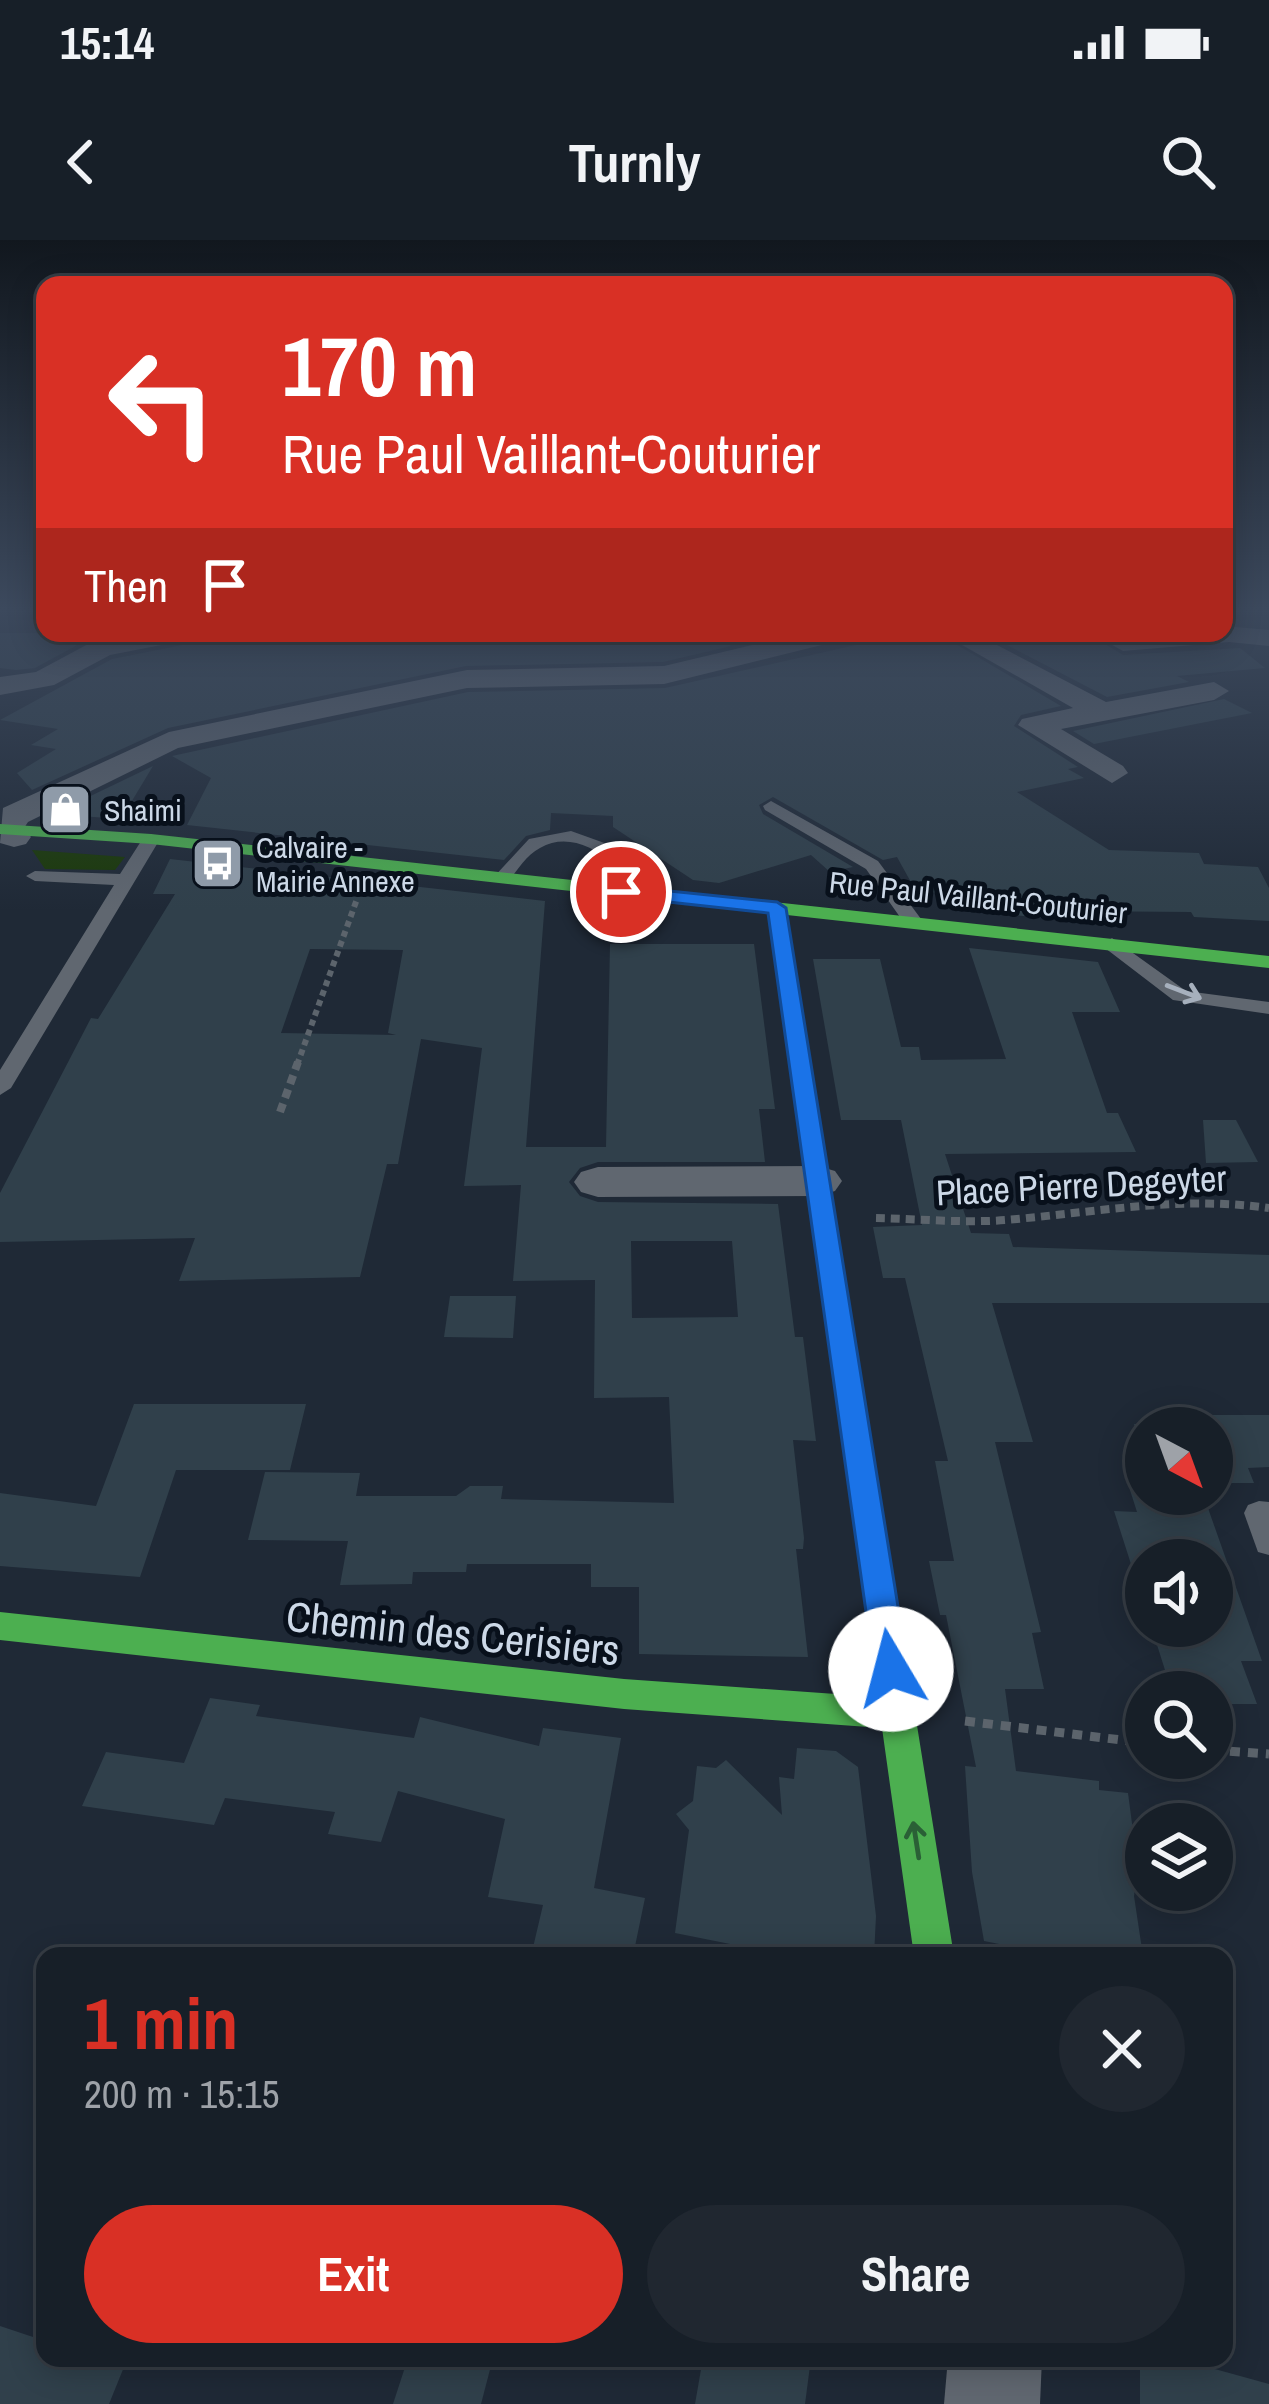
<!DOCTYPE html>
<html lang="en">
<head>
<meta charset="utf-8">
<style>
  body { margin:0; font-family:"Archivo Narrow",sans-serif; background:#202730; color:#f1f3f6; height:100vh; display:flex; flex-direction:column; font-size:45px; white-space:nowrap }
  * { box-sizing:border-box; margin:0 }
  p { font-size:39px; color:#9ea2a8 }
  .icon { flex:none; width:66px; height:66px; fill:none; stroke:currentColor; stroke-width:2; stroke-linecap:round; stroke-linejoin:round }
  .map { position:relative; flex:1; overflow:hidden }
  .sheet { position:absolute; left:36px; top:1707px; width:1197px; height:420px; display:flex; flex-direction:column; background:#171f28; border-radius:24px; box-shadow:0 6px 30px #0003,0 0 0 3px #363d45 }
  .sheet>* { flex:none }
  .guide { position:absolute; left:36px; top:36px; width:1197px; height:366px; border-radius:24px; box-shadow:0 6px 30px #0003,0 0 0 3px #363d45; background:#d93025; color:#fff; overflow:hidden }
  .needle { width:78px; rotate:139deg }
  .controls { position:absolute; left:1125px; top:1167px; display:grid; gap:24px }
  .controls a { display:grid; place-items:center; width:108px; height:108px; border-radius:50%; background:#171f28; box-shadow:0 6px 30px #0003,0 0 0 3px #363d45; font-size:60px }
  .pin { position:absolute; display:grid; place-items:center; width:102px; height:102px; color:#fff; margin:-51px; border:6px solid #fff; border-radius:50%; box-shadow:0 3px 12px #0007 }
  .me { position:absolute; width:132px; margin:-66px; rotate:352deg; stroke-linejoin:round; filter:drop-shadow(0 0 9px #0008) }
  .turn { display:flex; align-items:center; gap:42px; height:252px; padding:0 48px; font-size:54px }
  .turn .icon { width:156px; height:156px; stroke-width:2.5 }
  .turn b { display:block; font-size:84px; line-height:102px }
  .then { display:flex; align-items:center; height:114px; padding:0 48px; background:#0003; gap:24px; font-size:45px }
  .round { display:grid; place-items:center; flex:none; width:126px; height:126px; border-radius:63px; background:#202730 }
  .head { display:flex; align-items:center; justify-content:space-between; height:204px; padding:0 48px }
  h1 { font-size:72px; font-weight:700; line-height:90px; color:#d93025 }
  .button { display:flex; gap:24px; margin-top:auto; padding:24px 48px }
  .button a { flex:1; height:138px; border-radius:72px; background:#d93025; color:#fff; font-size:48px; font-weight:700; line-height:138px; text-align:center }
  .button a+a { background:#202730; color:#f1f3f6 }
  .status { display:flex; justify-content:space-between; align-items:center; height:84px; padding:0 60px; background:#171f28; direction:ltr }
  .status svg { height:33px; fill:currentColor }
  header { display:flex; justify-content:space-between; align-items:center; height:156px; padding:0 48px; background:#171f28; font-size:54px; font-weight:700 }
  .map>svg:first-child { display:block }
  .green { fill:#1a3907 }
  .building { fill:#30404b; fill-rule:evenodd }
  .lines { fill:none; stroke-linecap:round; stroke-linejoin:round }
  .path-far2 { stroke:#5c646c; stroke-width:6; stroke-dasharray:6 4.5; stroke-linecap:butt }
  .path-far1 { stroke:#5c646c; stroke-width:8; stroke-dasharray:9 6; stroke-linecap:butt }
  .path { stroke:#5c646c; stroke-width:9; stroke-dasharray:10 8; stroke-linecap:butt }
  .lane { fill:#606770; fill-rule:evenodd }
  .street { fill:#606770; fill-rule:evenodd }
  .fast { fill:#4caf50; fill-rule:evenodd }
  .oneway { stroke:#a6b0bd }
  .oneway2 { stroke:#2a6036 }
  .route { fill:#1a73e8; stroke:#114b97; stroke-width:3 }
  .labels { text-anchor:middle; dominant-baseline:central; stroke-width:10; stroke-linejoin:round; paint-order:stroke }
  .far-poi-label { font-size:30px; fill:#ccd8e7; stroke:#08101b; text-anchor:start }
  .far-street-label { font-size:30px; fill:#ccd8e7; stroke:#08101b }
  .street-label { font-size:36px; fill:#ccd8e7; stroke:#08101b }
  .near-street-label { font-size:42px; fill:#ccd8e7; stroke:#08101b }
</style>
</head>
<body>
<div class="status"><b>15:14</b><svg viewBox="0 0 49 12"><path d="M0 12V9h3v3zM5 12V6h3v6zM10 12V3h3v9zM15 12V0h3v12zM26 1h20v11H26zM47 4h2v5h-2z"/></svg></div>
<header><svg class="icon" aria-label="back" viewBox="0 0 24 24"><path d="M15 5l-7 7 7 7"/></svg>Turnly<svg class="icon" aria-label="search" viewBox="0 0 24 24"><circle cx="10" cy="10" r="6"/><path d="M15 15l6 6"/></svg></header>
<div class="map">
<svg width="1269" height="2164" viewBox="0 0 1269 2164">
  <rect width="100%" height="100%" fill="#1f2936"/>
  <!-- green -->
  <polygon class="green" points="32,610 125,617 115,630 45,629"/>
  <!-- building -->
  <g class="building">
    <polygon points="0,393 115,393 90,398 35,428 16,430 0,428"/>
    <polygon points="200,393 713,393 731,406 663,422 466,426 168,488 32,550 17,533 56,509 31,505 58,489 0,480 112,419 193,403"/>
    <polygon points="909,393 937,393 1061,466 1021,475 1014,486 1078,527 1068,529 1084,538 1017,552 1109,610 1199,613 1204,624 1258,627 1269,648 1269,681 1194,677 1191,672 1067,671 1073,681 955,669 950,652 917,653 897,617 883,620 773,557 759,565 763,574 853,627 830,632 811,615 719,643 693,640 613,587 613,576 551,573 550,590 526,596 504,620 187,585 211,538 172,516 468,452 665,448"/>
    <polygon points="984,393 1087,393 1123,415 1240,408 1265,428 1177,436 1189,442 1107,457"/>
    <polygon points="1224,459 1252,473 1094,504 1073,491"/>
    <polygon points="153,526 121,579 53,574"/>
    <path d="M 170,619 L 545,661 L 526,907 L 606,907 L 610,704 L 754,704 L 775,869 L 759,869 L 765,922 L 598,922 L 580,928 L 569,942 L 580,956 L 598,962 L 778,964 L 795,1097 L 803,1097 L 816,1201 L 793,1200 L 804,1298 L 803,1309 L 796,1309 L 808,1417 L 639,1414 L 639,1347 L 591,1347 L 591,1324 L 467,1324 L 466,1332 L 413,1332 L 412,1344 L 340,1345 L 348,1301 L 248,1300 L 265,1232 L 360,1233 L 356,1256 L 456,1256 L 470,1246 L 503,1246 L 501,1259 L 674,1263 L 669,1157 L 594,1158 L 595,1040 L 513,1041 L 521,945 L 464,946 L 482,808 L 421,799 L 398,924 L 387,924 L 360,1037 L 179,1041 L 195,998 L 0,1002 L 0,953 L 91,778 L 98,779 L 175,654 L 153,654 ZM 310,709 L 403,710 L 388,793 L 396,795 L 281,793 ZM 631,1001 L 732,1001 L 738,1077 L 632,1078 Z"/>
    <polygon points="969,708 1098,722 1120,772 1072,772 1107,873 1118,873 1136,912 945,914 971,993 1009,994 1013,1007 1269,1015 1269,1063 992,1063 1033,1202 995,1202 1041,1392 1032,1393 1044,1449 1005,1449 1016,1531 1099,1541 1099,1550 1128,1553 1138,1629 1134,1656 1143,1716 1059,1716 984,1701 972,1632 965,1526 976,1527 946,1375 940,1375 929,1321 954,1321 935,1221 948,1221 905,1038 883,1038 873,987 922,985 901,880 841,880 813,719 880,719 901,807 919,807 921,820 1006,819"/>
    <polygon points="1203,880 1236,880 1258,922 1206,923"/>
    <polygon points="450,1056 516,1056 513,1098 444,1097"/>
    <polygon points="134,1164 306,1164 290,1230 176,1230 140,1337 0,1326 0,1253 96,1266"/>
    <polygon points="1199,1175 1269,1175 1269,1227 1248,1228 1254,1243 1212,1243 1212,1188 1146,1188 1146,1219 1134,1184 1203,1184"/>
    <polygon points="1130,1250 1203,1254 1262,1421 1241,1421 1257,1464 1212,1464 1212,1452 1172,1452 1151,1386 1212,1386 1212,1320 1146,1320 1146,1371 1114,1271 1137,1272"/>
    <polygon points="210,1458 260,1465 256,1476 414,1498 420,1477 539,1506 543,1488 621,1498 594,1648 645,1658 633,1716 531,1716 543,1665 488,1657 505,1579 398,1551 381,1602 328,1594 335,1572 225,1558 214,1585 82,1566 106,1512 184,1523"/>
    <polygon points="797,1508 836,1511 858,1527 876,1676 874,1716 791,1716 675,1693 689,1590 676,1574 693,1561 697,1526 716,1528 726,1520 782,1575 779,1537 794,1539"/>
    <polygon points="0,2086 45,2101 45,2118 97,2118 124,2127 109,2164 0,2164"/>
    <polygon points="408,2118 493,2118 481,2164 393,2164"/>
    <polygon points="703,2118 811,2118 805,2164 695,2164"/>
    <polygon points="1140,2118 1175,2118 1269,2144 1269,2164 1140,2164"/>
  </g>
  <g class="lines">
    <!-- path-far2 -->
    <polyline class="path-far2" points="297,825 357,659"/>
    <!-- path-far1 -->
    <g class="path-far1">
      <polyline points="280,872 298,822"/>
      <path d="M 876,978 C 922,979 971,984 1017,979 C 1103,971 1183,956 1269,968"/>
    </g>
    <!-- path -->
    <g class="path">
      <polyline points="965,1481 1146,1503"/>
      <polyline points="1212,1510 1269,1514"/>
    </g>
    <!-- lane -->
    <g class="lane">
      <polygon points="771,561 878,621 924,683 921,687 907,687 866,629 765,570 763,566"/>
      <path d="M 571,591 L 610,605 L 669,656 L 653,660 C 626,633 582,584 540,608 C 526,615 517,631 507,643 L 492,639 L 529,599 Z"/>
      <polygon points="151,594 160,599 11,848 0,855 0,830 114,645 35,641 26,636 35,631 120,634 145,595"/>
      <polygon points="1112,698 1186,751 1269,762 1269,774 1173,760 1105,708 1102,704"/>
      <polygon points="1259,1261 1269,1262 1269,1315 1258,1312 1244,1273 1248,1265"/>
    </g>
    <!-- street -->
    <g class="street">
      <polygon points="1224,386 1269,390 1269,406 1229,402 1123,411 1091,393 1224,393"/>
      <polygon points="139,393 196,393 192,399 110,415 54,445 0,455 0,437 36,432 92,402"/>
      <polygon points="803,393 850,393 846,399 664,444 467,448 178,508 28,582 24,588 31,597 26,604 14,607 0,603 3,568 169,492 467,430 664,426"/>
      <polygon points="941,393 974,393 1106,462 1214,442 1229,451 1214,460 1061,489 1123,526 1128,533 1112,543 1018,485 1022,479 1073,468"/>
      <polygon points="818,926 835,931 842,941 835,951 818,956 598,957 581,952 574,942 581,932 598,927"/>
      <polygon points="948,2118 1042,2118 1040,2164 944,2164"/>
    </g>
    <!-- fast -->
    <polygon class="fast" points="0,584 151,594 1269,716 1269,728 787,675 954,1716 914,1716 882,1488 624,1469 0,1400 0,1372 624,1439 878,1457 768,673 151,604 0,594"/>
  </g>
  <!-- one-way arrows -->
  <defs><path id="oneway-shaft" d="M-6 0H5M1.5-3L5.5 0L1.5 3" fill="none" stroke-width="1.6" stroke-linecap="round" stroke-linejoin="round" transform="scale(3)"/></defs>
  <use class="oneway" href="#oneway-shaft" transform="translate(1184 752) rotate(21)"/>
  <use class="oneway2" href="#oneway-shaft" transform="translate(916 1600) rotate(-99)"/>
  <!-- sky -->
  <linearGradient id="sky" x2="0" y2="1"><stop stop-color="#11171e"/><stop offset="0.55" stop-color="#3c495d"/><stop offset="1" stop-color="#3c495d" stop-opacity="0"/></linearGradient>
  <rect width="1269" height="671" fill="url(#sky)"/>
  <!-- route -->
  <polygon class="route" points="621,646 777,662 786,668 908,1429 903,1439 891,1444 879,1439 874,1429 768,673 614,656 611,652"/>
  <!-- icons -->
  <defs>
    <symbol id="shop-square" viewBox="-11 -11 22 22"><rect x="-9" y="-9" width="18" height="18" rx="4" fill="#8f9ba9" stroke="#08101b"/><path d="M-5-2.5h2.3a2.7 3.5 0 0 1 5.4 0H5L5.5 6h-11ZM-1.5-2.5h3a1.5 2.3 0 0 0-3 0Z" fill="#fff"/></symbol>
    <symbol id="bus-square" viewBox="-11 -11 22 22"><rect x="-9" y="-9" width="18" height="18" rx="4" fill="#8f9ba9" stroke="#08101b"/><path d="M-5-6H5V4H4V6H2V4H-2V6H-4V4H-5ZM-3.5-4V0h7V-4ZM-3.5 1.2v1.5H-2V1.2ZM2 1.2v1.5H3.5V1.2Z" fill="#fff"/></symbol>
  </defs>
  <g fill-rule="evenodd">
    <use href="#shop-square" x="36" y="540" width="59" height="59"/>
    <use href="#bus-square" x="188" y="594" width="59" height="59"/>
  </g>
  <g class="labels">
    <!-- far-poi labels -->
    <g class="far-poi-label">
      <text x="104" y="570">Shaimi</text>
      <text x="256" y="607">Calvaire -<tspan x="256" dy="34">Mairie Annexe</tspan></text>
    </g>
    <!-- far-street labels -->
    <g class="far-street-label">
      <text transform="translate(978 657) rotate(6)">Rue Paul Vaillant-Couturier</text>
    </g>
    <!-- street labels -->
    <g class="street-label">
      <text transform="translate(1081 945) rotate(-3)">Place Pierre Degeyter</text>
    </g>
    <!-- near-street labels -->
    <g class="near-street-label">
      <text transform="translate(453 1393) rotate(6)">Chemin des Cerisiers</text>
    </g>
  </g>
</svg>
<div class="controls">
<a><svg class="needle" viewBox="-14 -14 28 28"><path d="M0-13l5 13h-10z" fill="#e53935"/><path d="M0 13l5-13h-10z" fill="#9ea2a8"/></svg></a>
<a><svg class="icon" aria-label="sound" viewBox="0 0 24 24"><path d="M4 9h4l5-4v14l-5-4H4zM17 9q2 3 0 6"/></svg></a>
<a><svg class="icon" aria-label="search" viewBox="0 0 24 24"><circle cx="10" cy="10" r="6"/><path d="M15 15l6 6"/></svg></a>
<a><svg class="icon" aria-label="layers" viewBox="0 0 24 24"><path d="M12 4l9 5-9 5-9-5zM3 14l9 5 9-5"/></svg></a>
</div>
<div class="pin" style="left:621px;top:652px;background:#d93025"><svg class="icon" aria-label="arrive" viewBox="0 0 24 24"><path d="M6 21V4h12l-3 4 3 4H6"/></svg></div>
<svg class="me" style="left:891px;top:1429px" viewBox="-20 -20 40 40"><circle r="19" fill="#fff"/><path d="M0-13L10 11 0 6-10 11z" fill="#1a73e8"/></svg>
<div class="guide">
<div class="turn"><svg class="icon" aria-label="left" viewBox="0 0 24 24"><path d="M17 20v-9H6M10 6l-5 5 5 5"/></svg><div><b>170 m</b>Rue Paul Vaillant-Couturier</div></div>
<div class="then">Then<svg class="icon" aria-label="arrive" viewBox="0 0 24 24"><path d="M6 21V4h12l-3 4 3 4H6"/></svg></div>
</div>
<section class="sheet">
<div class="head"><div><h1>1 min</h1><p>200 m · 15:15</p></div><a class="round"><svg class="icon" aria-label="close" viewBox="0 0 24 24"><path d="M6 6l12 12M18 6L6 18"/></svg></a></div>
<div class="button"><a>Exit</a><a>Share</a></div>
</section>
</div>
</body>
</html>
